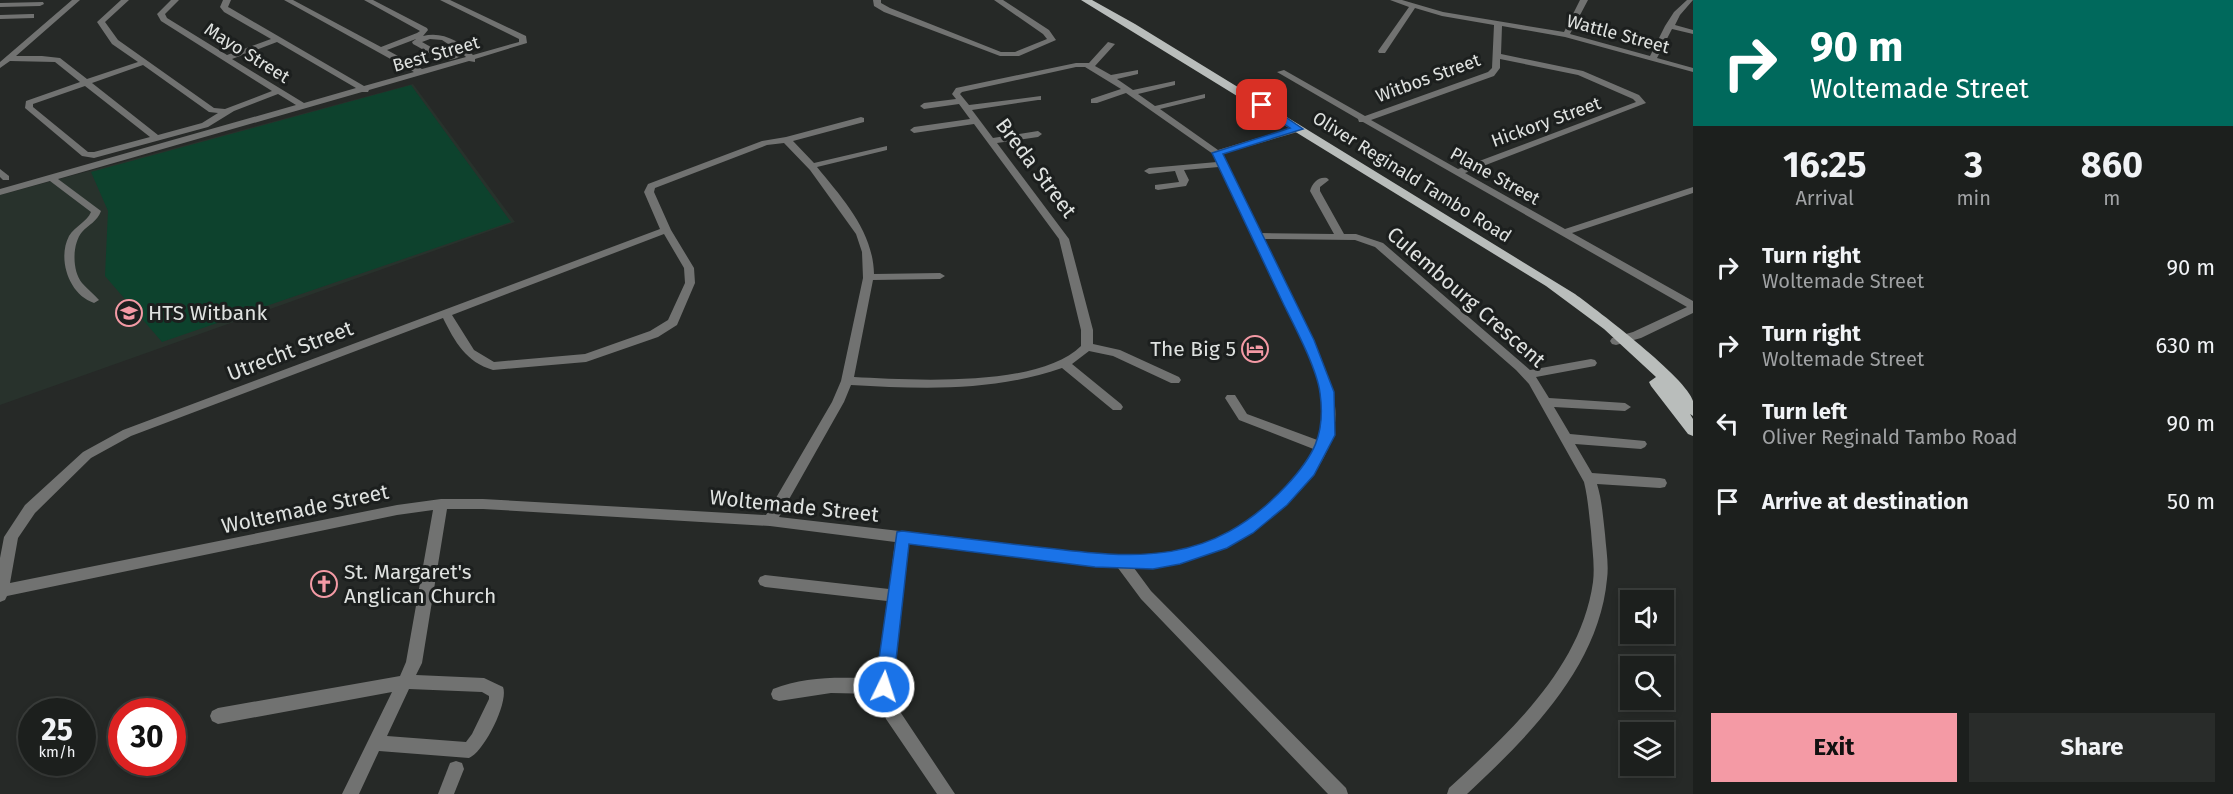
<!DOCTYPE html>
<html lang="en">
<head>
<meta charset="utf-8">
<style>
  body { margin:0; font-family:"Fira Sans",sans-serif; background:#292c2a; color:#f1f3f6; height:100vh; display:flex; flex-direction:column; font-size:22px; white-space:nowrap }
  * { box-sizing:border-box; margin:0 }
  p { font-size:20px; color:#a0a2a4 }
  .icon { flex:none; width:33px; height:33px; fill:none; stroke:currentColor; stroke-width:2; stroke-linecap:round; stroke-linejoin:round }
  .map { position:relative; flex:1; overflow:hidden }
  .details { display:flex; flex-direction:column; background:#1c1f1d; width:540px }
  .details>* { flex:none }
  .guide { background:#00695c; color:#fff; overflow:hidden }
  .controls { position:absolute; left:1620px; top:590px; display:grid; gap:12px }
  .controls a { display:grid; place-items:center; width:54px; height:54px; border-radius:0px; background:#1c1f1d; box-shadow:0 3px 9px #0003,0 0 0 2px #3a3d3b; font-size:30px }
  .speed { position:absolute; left:18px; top:698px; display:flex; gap:12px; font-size:30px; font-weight:700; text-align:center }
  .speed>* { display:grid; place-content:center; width:78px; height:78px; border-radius:50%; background:#1c1f1d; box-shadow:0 3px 9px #0003,0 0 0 2px #3a3d3b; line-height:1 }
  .speed small { font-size:15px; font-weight:400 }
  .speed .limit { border:9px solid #d22; background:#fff; color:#111 }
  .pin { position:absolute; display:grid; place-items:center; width:51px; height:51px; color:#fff; margin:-26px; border-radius:12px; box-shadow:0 3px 9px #0006 }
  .me { position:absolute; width:66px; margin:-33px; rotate:4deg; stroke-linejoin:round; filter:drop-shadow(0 0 4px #0008) }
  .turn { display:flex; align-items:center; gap:21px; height:126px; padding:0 18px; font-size:27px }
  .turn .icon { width:78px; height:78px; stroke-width:2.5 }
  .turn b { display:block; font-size:42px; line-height:51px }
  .eta { display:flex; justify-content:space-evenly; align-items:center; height:102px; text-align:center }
  .eta b { font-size:36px; font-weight:700; line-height:42px }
  .action { display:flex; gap:12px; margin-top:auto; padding:12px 18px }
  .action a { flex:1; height:69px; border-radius:0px; background:#f49aa5; color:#111; font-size:24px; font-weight:700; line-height:69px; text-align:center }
  .action a+a { background:#292c2a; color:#f1f3f6 }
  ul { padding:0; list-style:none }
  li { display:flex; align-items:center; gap:18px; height:78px; padding:0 18px }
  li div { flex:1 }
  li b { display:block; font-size:22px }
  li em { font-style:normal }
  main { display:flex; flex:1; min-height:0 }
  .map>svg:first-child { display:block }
  .built { fill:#28322c }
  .green { fill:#0d422d }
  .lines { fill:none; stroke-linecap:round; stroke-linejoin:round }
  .minor { fill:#717271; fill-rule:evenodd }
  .major { fill:#b9bdbb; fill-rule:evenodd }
  .route { fill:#1a73e8; stroke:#114b97; stroke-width:1.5 }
  .labels { text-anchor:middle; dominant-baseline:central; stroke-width:6; stroke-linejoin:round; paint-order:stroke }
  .far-street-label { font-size:18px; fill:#dfe2e0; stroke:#1c1f1e }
  .street-label { font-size:21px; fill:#dfe2e0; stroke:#1c1f1e }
  .poi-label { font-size:21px; fill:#dfe2e0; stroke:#1c1f1e; text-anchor:start }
</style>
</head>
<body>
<main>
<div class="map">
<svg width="1693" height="794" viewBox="0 0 1693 794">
  <rect width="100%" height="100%" fill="#262927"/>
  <!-- built -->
  <polygon class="built" points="413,84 515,222 0,405 0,195"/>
  <!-- green -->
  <polygon class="green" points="411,85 511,222 162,342 105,276 108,211 91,172"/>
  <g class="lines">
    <!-- minor -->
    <g class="minor">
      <path d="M 72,0 L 80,0 L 16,56 L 42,56 L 60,58 L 87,79 L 138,62 L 112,44 L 97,22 L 121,0 L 129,0 L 105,22 L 118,40 L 214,108 L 225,109 L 272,91 L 161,21 L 157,14 L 171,0 L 179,0 L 165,14 L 167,18 L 227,55 L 271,39 L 224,12 L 220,7 L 223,0 L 231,0 L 228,7 L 230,8 L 364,86 L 414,72 L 284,0 L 293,0 L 381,47 L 417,33 L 420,31 L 364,0 L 373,0 L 427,28 L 428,30 L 423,36 C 442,31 460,41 473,55 L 519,42 L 519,39 L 440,0 L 450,0 L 526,36 L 527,43 L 475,59 L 475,62 L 469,61 L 369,90 L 368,92 L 362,92 L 58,179 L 101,211 C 97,222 89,224 82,232 C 72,244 72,271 82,283 C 87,289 94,294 99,300 L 94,303 C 69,295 57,259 69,236 C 75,226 87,222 91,212 L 50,181 L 0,195 L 0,189 L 296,105 L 278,94 L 234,111 L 208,127 L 94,158 L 82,156 L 25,108 L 26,101 L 80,82 L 55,62 L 10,61 L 0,68 L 0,62 ZM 416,39 L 412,42 L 413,44 C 428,52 448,68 463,54 L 466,57 L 422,69 L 387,50 ZM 430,39 L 442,40 L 462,53 L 445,55 L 422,42 ZM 277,42 L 356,88 L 304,103 L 232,59 ZM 143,65 L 209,112 L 218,113 L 202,123 L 158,135 L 92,83 ZM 85,86 L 150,137 L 94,152 L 88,152 L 33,107 L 33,104 Z"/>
      <polygon points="873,0 881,0 881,3 890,8 1001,52 1015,52 1047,39 1043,34 994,0 1003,0 1049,30 1056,40 1019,56 1000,56 884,12 874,6"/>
      <path d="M 1390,0 L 1402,0 L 1443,12 L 1564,32 L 1580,0 L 1588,0 L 1570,34 L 1650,56 L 1665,26 L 1674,12 L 1687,0 L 1693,0 L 1680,15 L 1675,25 L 1693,30 L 1693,34 L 1672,29 L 1657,58 L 1693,68 L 1693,72 L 1565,37 L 1502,26 L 1501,54 L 1583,71 L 1639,95 L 1646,103 L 1465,173 L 1565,229 L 1693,187 L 1693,193 L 1572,233 L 1693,301 L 1693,313 L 1641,338 L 1616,345 L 1612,344 L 1610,341 L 1612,338 L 1633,332 L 1687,307 L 1363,122 L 1359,122 L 1358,119 L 1277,72 L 1284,70 L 1365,116 L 1488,72 L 1492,68 L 1494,25 L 1442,16 L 1415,8 L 1385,53 L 1379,53 L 1378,51 L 1409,7 ZM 1500,59 L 1578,75 L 1633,99 L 1636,102 L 1458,169 L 1371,120 L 1494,76 L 1500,68 Z"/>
      <polygon points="43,2 44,4 40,6 0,7 0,3"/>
      <polygon points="31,14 34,14 34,18 0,19 0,15"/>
      <path d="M 1108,42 L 1115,44 L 1095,66 L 1111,75 L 1138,70 L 1138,74 L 1117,79 L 1133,90 L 1175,81 L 1175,85 L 1138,94 L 1155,106 L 1205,94 L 1205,98 L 1160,109 L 1218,150 L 1295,127 L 1301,127 L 1301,131 L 1222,154 L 1260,233 L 1334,234 L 1310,191 C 1312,183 1319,176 1327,178 L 1329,180 L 1320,187 L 1320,191 L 1344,234 L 1356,234 L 1383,243 L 1530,370 L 1591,359 L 1595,360 L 1597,363 L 1595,366 L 1536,377 L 1549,398 L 1625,403 L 1631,407 L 1625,411 L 1554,407 L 1570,434 L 1645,441 L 1647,444 L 1645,447 L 1641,449 L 1575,444 L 1592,473 L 1660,478 L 1665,479 L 1667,483 L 1665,487 L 1660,488 L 1597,484 C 1602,500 1603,517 1605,534 C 1606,549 1609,564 1607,579 C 1599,667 1528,737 1467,794 L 1447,794 L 1449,788 C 1510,732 1581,668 1593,582 C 1595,565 1592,548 1591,531 C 1589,515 1588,498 1584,482 L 1529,384 L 1516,370 L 1375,247 L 1355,240 L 1263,239 C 1276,265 1289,291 1301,317 C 1315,345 1331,374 1335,406 C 1342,466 1272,525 1222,548 C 1194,560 1165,567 1134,568 L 1151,591 L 1346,788 L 1348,794 L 1328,794 L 1141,599 L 1118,568 L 908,543 L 892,687 L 899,710 L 955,794 L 937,794 L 886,719 L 878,694 L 831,693 L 779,701 L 773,699 L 771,694 L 773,689 C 806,676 843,677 877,679 L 887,601 L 765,587 L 760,585 L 758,581 L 760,577 L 765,575 L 889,589 L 895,542 L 770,526 L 483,509 L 447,509 L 422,663 L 416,675 L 484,678 L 503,687 C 509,702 484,752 469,758 L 379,751 L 359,794 L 342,794 L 392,692 L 218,724 L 212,721 L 210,716 L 212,711 L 218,708 L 400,676 L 406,662 L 433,510 L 397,515 L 7,596 L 5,600 L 0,602 L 0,558 L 4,537 L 25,505 L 83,452 L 123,430 L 660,229 L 644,192 L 648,184 L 762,141 L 786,137 L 861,117 L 864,118 L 864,122 L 793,141 L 814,163 L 887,146 L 887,150 L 817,167 C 843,199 873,231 874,274 L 940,273 L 945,276 L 940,279 L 873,280 L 854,377 C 911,380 1039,388 1081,346 L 1081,330 L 1059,239 L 974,124 L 914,133 L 910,130 L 914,127 L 970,119 L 959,104 L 924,109 L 920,106 L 924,103 L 956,99 L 952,94 L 956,88 L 1076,63 L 1089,63 ZM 1076,67 L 1085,67 L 1121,89 L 1091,99 L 1091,103 L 1097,103 L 1126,93 L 1213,154 L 1217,162 L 1149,168 L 1144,171 L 1149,174 L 1175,171 L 1179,182 L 1155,185 L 1155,189 L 1158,190 L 1186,186 L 1189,180 L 1184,170 L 1219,167 C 1237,205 1254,241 1272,278 C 1294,324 1335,388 1320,441 L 1247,414 L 1235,395 L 1227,395 L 1225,398 L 1239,420 L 1316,450 C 1290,493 1243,531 1195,546 C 1171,554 1147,556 1122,557 L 779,517 L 844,402 L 851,385 C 923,389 993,392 1062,368 L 1113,410 L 1121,410 L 1123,407 L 1121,404 L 1072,364 L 1089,351 L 1113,356 L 1171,383 L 1179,383 L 1181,380 L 1179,377 L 1120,350 L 1093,344 L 1093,330 L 1069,239 L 997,143 L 1038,137 L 1042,134 L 1038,131 L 993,138 L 972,110 L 1038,100 L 1041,100 L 1041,96 L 969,105 L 960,94 L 962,92 ZM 784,143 L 810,170 L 856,234 L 862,252 L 863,278 L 841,381 L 832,402 L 766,515 L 483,499 L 441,499 L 397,505 L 10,583 L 18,538 L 35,513 L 91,458 L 131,436 L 443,318 C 455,342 466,362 493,370 L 586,362 L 658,337 L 677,325 L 695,283 L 694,268 L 671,230 L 654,192 L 655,188 L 767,145 ZM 664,234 L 684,268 L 685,283 L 668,320 L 650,331 L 585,354 L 494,362 L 474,350 L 452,315 ZM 409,689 L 482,692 L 489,696 L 489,699 L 472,734 L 466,742 L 387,736 Z"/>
      <polygon points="0,169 9,176 9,180 3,180 0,177"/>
      <polygon points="456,761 462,763 464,769 454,794 438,794 450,763"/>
    </g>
    <!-- major -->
    <path class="major" d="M 1081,0 L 1092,0 L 1135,24 L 1575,294 C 1597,310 1688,379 1693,401 C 1693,406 1693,411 1693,416 L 1690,414 L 1693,419 L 1693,436 L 1688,434 L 1651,386 L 1649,382 L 1656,377 L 1604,329 L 1546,286 Z"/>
  </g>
  <!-- route -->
  <path class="route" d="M 1258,103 L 1265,103 L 1303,129 L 1223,154 L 1314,340 L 1334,392 L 1335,435 L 1314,475 L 1287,505 L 1253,533 L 1227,548 L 1180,564 L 1153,569 L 1095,567 L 909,544 L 893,687 L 891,693 L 884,695 L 878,693 L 875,687 L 897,532 L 902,531 C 948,536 993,542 1038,547 C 1138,559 1210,567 1286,486 C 1313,457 1326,435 1320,393 C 1317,369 1295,327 1284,305 C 1260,254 1236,203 1212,153 L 1290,128 L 1258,107 Z"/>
  <!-- icons -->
  <defs>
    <symbol id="school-ring" viewBox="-11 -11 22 22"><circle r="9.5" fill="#1c1f1e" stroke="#f49aa5" stroke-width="1.5"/><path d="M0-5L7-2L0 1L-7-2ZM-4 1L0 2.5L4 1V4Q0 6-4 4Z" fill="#f49aa5"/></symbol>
    <symbol id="hotel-ring" viewBox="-11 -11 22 22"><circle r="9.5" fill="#1c1f1e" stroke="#f49aa5" stroke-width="1.5"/><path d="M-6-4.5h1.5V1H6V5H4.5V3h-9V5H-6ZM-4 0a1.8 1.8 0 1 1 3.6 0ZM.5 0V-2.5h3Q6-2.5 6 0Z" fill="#f49aa5"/></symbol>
    <symbol id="church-ring" viewBox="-11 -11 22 22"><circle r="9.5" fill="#1c1f1e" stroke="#f49aa5" stroke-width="1.5"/><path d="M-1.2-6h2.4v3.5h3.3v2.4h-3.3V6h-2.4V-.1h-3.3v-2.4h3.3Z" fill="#f49aa5"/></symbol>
  </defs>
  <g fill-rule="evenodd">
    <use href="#school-ring" x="114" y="298" width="30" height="30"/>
    <use href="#hotel-ring" x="1240" y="334" width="30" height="30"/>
    <use href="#church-ring" x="309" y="569" width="30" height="30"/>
  </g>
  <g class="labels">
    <!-- far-street labels -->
    <g class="far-street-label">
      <text transform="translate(1618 34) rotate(15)">Wattle Street</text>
      <text transform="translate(247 53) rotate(32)">Mayo Street</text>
      <text transform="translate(436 54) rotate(-16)">Best Street</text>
      <text transform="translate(1428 78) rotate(-20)">Witbos Street</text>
      <text transform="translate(1546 122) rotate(-20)">Hickory Street</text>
      <text transform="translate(1495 176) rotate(29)">Plane Street</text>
      <text transform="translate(1412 177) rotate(32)">Oliver Reginald Tambo Road</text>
    </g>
    <!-- street labels -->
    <g class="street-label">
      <text transform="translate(1036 168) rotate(53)">Breda Street</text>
      <text transform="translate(1466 297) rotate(41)">Culembourg Crescent</text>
      <text transform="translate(290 351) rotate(-21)">Utrecht Street</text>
      <text transform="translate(794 506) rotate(6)">Woltemade Street</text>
      <text transform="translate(305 509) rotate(-12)">Woltemade Street</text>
    </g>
    <!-- poi labels -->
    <g class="poi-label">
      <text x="148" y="313">HTS Witbank</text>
      <text x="1236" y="349" text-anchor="end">The Big 5</text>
      <text x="344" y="572">St. Margaret's<tspan x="344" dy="24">Anglican Church</tspan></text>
    </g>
  </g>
</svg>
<div class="controls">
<a><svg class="icon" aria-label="sound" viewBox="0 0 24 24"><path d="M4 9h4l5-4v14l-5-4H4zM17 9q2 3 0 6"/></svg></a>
<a><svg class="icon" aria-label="search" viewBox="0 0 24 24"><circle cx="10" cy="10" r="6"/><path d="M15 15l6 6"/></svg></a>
<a><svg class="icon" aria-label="layers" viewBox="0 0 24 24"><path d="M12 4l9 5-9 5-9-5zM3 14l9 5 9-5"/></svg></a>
</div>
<div class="speed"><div>25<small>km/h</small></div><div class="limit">30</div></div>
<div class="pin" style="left:1262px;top:105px;background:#d93025"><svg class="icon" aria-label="arrive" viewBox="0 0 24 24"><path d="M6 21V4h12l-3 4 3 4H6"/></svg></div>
<svg class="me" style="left:884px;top:687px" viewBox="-20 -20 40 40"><circle r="17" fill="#1a73e8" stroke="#fff" stroke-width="3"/><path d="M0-11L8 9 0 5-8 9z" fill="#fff"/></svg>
</div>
<section class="details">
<div class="guide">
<div class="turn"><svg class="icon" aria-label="right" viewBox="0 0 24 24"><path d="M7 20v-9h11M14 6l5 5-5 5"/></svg><div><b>90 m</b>Woltemade Street</div></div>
</div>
<div class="eta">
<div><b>16:25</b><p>Arrival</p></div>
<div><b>3</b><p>min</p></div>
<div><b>860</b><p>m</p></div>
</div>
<ul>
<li><svg class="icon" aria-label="right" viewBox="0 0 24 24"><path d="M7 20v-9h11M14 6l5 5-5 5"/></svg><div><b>Turn right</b><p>Woltemade Street</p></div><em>90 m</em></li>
<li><svg class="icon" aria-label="right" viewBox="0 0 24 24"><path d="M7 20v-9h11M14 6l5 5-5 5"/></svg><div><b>Turn right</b><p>Woltemade Street</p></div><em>630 m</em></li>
<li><svg class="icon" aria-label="left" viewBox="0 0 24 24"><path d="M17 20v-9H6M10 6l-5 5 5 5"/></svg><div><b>Turn left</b><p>Oliver Reginald Tambo Road</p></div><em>90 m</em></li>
<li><svg class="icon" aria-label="arrive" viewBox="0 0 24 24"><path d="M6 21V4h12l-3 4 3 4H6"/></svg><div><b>Arrive at destination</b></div><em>50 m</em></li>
</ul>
<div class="action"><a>Exit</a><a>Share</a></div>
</section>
</main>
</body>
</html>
